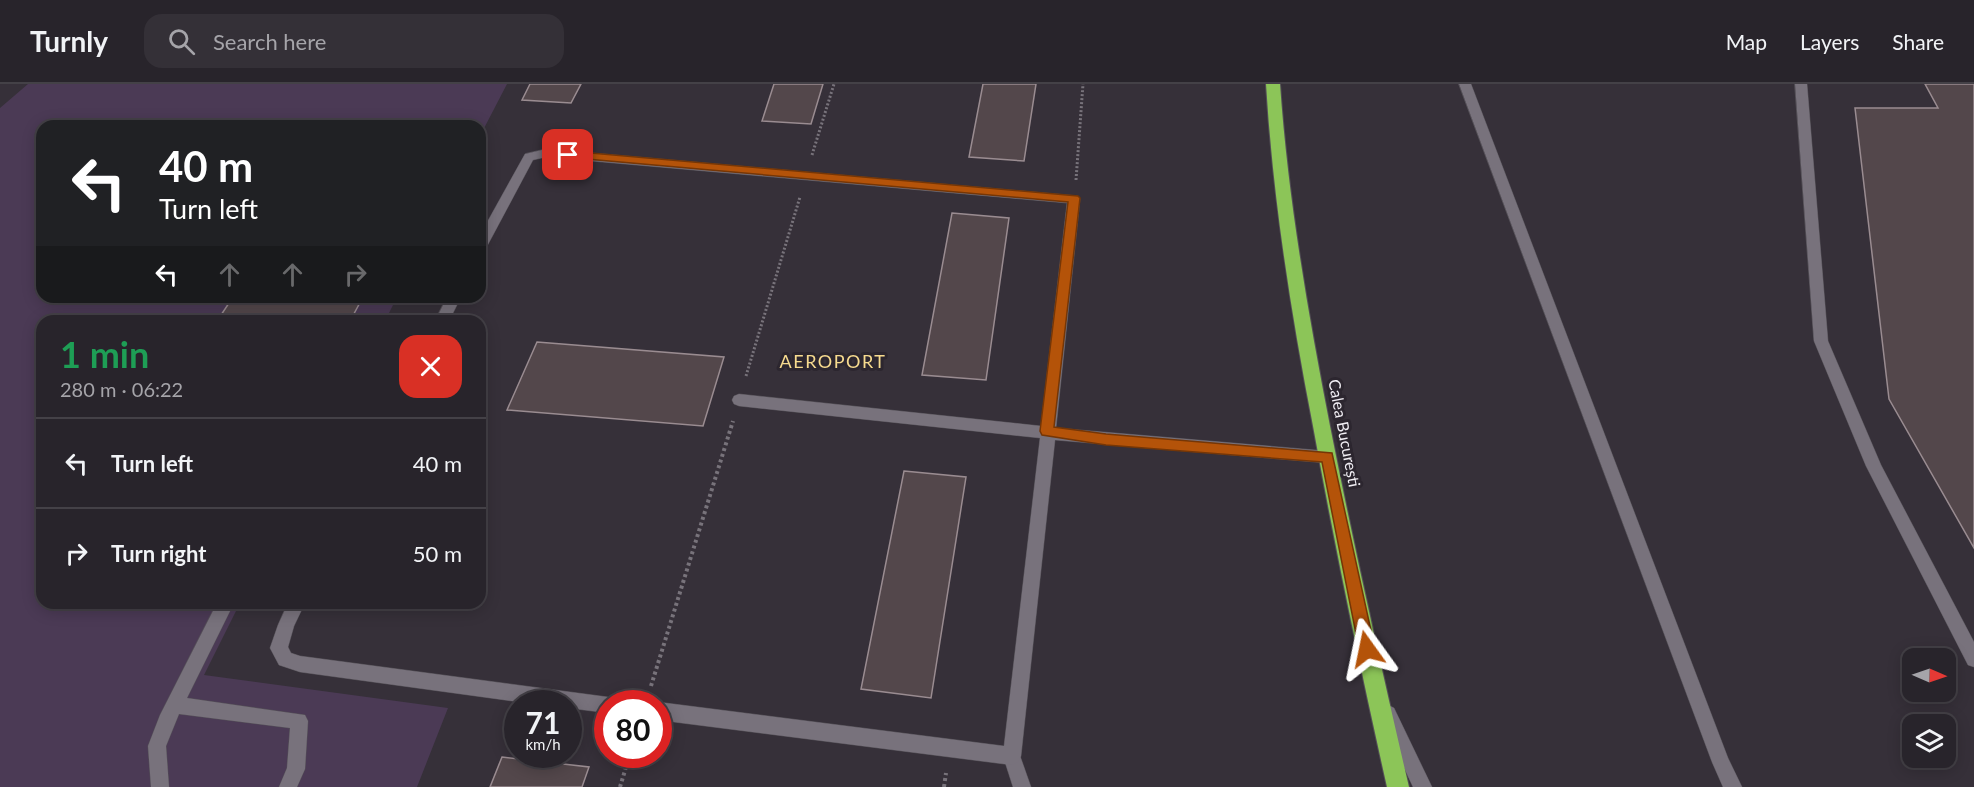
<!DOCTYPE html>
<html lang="en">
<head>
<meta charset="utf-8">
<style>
  body { margin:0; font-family:Lato,sans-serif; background:#343037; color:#f1f3f6; height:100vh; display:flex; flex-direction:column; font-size:22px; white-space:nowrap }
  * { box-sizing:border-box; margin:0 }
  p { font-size:20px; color:#a5a4a9 }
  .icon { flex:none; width:33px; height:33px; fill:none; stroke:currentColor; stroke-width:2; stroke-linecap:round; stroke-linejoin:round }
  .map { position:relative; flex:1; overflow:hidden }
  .panel { position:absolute; left:36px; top:231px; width:450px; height:294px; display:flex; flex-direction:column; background:#28242b; border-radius:18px; box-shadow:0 3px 15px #0003,0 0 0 2px #444147 }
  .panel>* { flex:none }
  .guide { position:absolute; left:36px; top:36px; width:450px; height:183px; border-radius:18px; box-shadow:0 3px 15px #0003,0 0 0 2px #444147; background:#202124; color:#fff; overflow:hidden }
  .needle { width:39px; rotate:92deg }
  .fabs { position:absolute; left:1902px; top:564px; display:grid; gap:12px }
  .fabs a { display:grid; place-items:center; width:54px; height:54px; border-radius:12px; background:#28242b; box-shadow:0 3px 15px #0003,0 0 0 2px #444147; font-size:30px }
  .speed { position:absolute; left:504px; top:606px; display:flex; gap:12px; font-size:30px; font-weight:700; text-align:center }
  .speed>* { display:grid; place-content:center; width:78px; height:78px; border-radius:50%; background:#28242b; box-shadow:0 3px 15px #0003,0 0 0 2px #444147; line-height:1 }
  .speed small { font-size:15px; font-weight:400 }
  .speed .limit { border:9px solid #d22; background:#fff; color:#111 }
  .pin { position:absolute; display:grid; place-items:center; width:51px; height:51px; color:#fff; margin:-26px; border-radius:12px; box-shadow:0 3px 9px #0006 }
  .me { position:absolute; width:66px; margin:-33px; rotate:348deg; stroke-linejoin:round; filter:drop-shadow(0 0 4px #0008) }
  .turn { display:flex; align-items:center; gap:21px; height:126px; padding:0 24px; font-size:27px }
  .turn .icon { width:78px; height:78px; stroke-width:2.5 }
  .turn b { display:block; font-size:42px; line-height:51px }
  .lanes { display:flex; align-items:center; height:57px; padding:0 24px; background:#0003; justify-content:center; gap:30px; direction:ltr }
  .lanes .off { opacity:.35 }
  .round { display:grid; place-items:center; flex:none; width:63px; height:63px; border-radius:18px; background:#343037 }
  .overview { display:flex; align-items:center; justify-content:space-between; height:102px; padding:0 24px }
  h1 { font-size:36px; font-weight:700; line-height:45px; color:#1e9e55 }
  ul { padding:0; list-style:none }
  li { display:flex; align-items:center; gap:18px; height:90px; padding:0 24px; border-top:2px solid #444147 }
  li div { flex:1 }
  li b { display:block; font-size:22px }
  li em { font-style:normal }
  header { display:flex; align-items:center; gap:36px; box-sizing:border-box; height:84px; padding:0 30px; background:#28242b; border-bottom:2px solid #444147 }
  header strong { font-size:28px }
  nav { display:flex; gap:33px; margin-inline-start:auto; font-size:21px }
  .search { width:420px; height:54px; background:#343037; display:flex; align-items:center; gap:15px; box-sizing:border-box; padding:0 21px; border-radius:18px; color:#a5a4a9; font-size:22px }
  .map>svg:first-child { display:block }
  .green { fill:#4b3a55 }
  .building { fill:#53474b; stroke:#9a8c91; stroke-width:1.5 }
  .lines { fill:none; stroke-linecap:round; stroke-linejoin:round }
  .lane-casing { stroke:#545057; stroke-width:1 }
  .street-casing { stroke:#545057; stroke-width:1 }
  .highway-casing { stroke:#545057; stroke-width:2 }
  .path-far1 { stroke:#78737b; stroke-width:3; stroke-dasharray:2 2; stroke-linecap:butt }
  .path { stroke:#78737b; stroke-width:4; stroke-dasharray:3 3; stroke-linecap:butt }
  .lane { fill:#78727c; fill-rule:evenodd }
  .street { fill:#78727c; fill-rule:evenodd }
  .highway { fill:#8cc558; fill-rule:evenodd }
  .route { fill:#b45309; stroke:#753606; stroke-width:1.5 }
  .labels { text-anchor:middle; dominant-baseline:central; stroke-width:6; stroke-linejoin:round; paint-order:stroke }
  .street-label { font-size:16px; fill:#f1eef4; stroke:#2c262f }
  .neighbourhood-label { font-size:18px; letter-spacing:1.5px; fill:#f7db8f; stroke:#2c262f }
</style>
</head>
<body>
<header>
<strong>Turnly</strong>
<div class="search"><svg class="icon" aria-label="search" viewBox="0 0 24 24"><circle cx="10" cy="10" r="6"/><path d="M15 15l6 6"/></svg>Search here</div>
<nav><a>Map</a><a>Layers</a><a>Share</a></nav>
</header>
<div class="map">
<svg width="1974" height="703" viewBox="0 0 1974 703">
  <rect width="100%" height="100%" fill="#363039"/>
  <!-- green -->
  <polygon class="green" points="28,0 507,0 480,52 480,42 42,42 42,213 397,213 385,237 42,237 42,519 240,519 204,591 448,624 417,703 0,703 0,24"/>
  <!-- building -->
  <g class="building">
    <polygon points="530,0 581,0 571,19 522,16"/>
    <polygon points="774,0 823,0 811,40 762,37"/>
    <polygon points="983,0 1036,0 1024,77 969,73"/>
    <polygon points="1925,0 1974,0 1974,464 1889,315 1855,24 1938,24"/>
    <polygon points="952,129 1009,134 986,296 922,291"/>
    <polygon points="233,213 363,213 350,237 217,237"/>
    <polygon points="537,258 724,273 703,342 507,326"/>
    <polygon points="904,387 966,393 931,614 861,605"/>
    <polygon points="502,673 589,683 582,703 490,703"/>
  </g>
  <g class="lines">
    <defs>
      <g id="lane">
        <polygon points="1459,0 1471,0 1728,674 1742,703 1723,703 1712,678"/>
        <polygon points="1795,0 1807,0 1828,257 1881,381 1974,558 1974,583 1968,581 1866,382 1814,257"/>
        <polygon points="217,519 234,519 187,614 305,631 308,637 305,685 297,703 279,703 287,684 290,644 179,630 166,662 169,703 151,703 148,662 160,631"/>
        <polygon points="1388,621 1394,624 1432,703 1413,703 1379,630 1382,624"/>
        <polygon points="1012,663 1018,666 1031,703 1013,703 1003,672 1006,666"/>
      </g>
      <g id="street">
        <polygon points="546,65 1078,112 1080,115 1056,344 1327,367 1332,369 1335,373 1332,377 1327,379 1055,356 1021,672 1018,678 1012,681 658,636 658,620 655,620 658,618 1004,662 1040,354 739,322 734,320 732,316 734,312 739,310 1041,342 1067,119 546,73 533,76 485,166 480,168 480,151 525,70"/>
        <polygon points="447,213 461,213 449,237 435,237"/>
        <polygon points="288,519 305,519 294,542 288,563 291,569 300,572 608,613 614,615 616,620 608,620 608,629 568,624 568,620 534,620 300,588 279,581 270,564 278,541"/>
      </g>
      <path id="highway" d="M 1266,0 L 1280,0 C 1288,115 1308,229 1330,342 C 1354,463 1381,583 1409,703 L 1387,703 C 1360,583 1335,463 1313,342 C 1291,229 1273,115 1266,0 Z"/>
    </defs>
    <!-- lane casing -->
    <use href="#lane" class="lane-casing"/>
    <!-- street casing -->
    <use href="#street" class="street-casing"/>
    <!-- highway casing -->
    <use href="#highway" class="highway-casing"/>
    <!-- path-far1 -->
    <g class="path-far1">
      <polyline points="812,71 834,0"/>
      <polyline points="1076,96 1083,0"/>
      <polyline points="746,292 800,113"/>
    </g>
    <!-- path -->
    <g class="path">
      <polyline points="651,602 733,337"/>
      <polyline points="620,703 630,670"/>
      <polyline points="944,703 946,689"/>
    </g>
    <!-- lane -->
    <use href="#lane" class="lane"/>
    <!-- street -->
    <use href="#street" class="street"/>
    <!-- highway -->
    <use href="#highway" class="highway"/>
  </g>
  <!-- route -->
  <polygon class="route" points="568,67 1078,112 1080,114 1054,343 1106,350 1332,369 1375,565 1373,570 1367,572 1362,570 1359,565 1322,378 1106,361 1042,351 1040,347 1068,118 564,73 564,68"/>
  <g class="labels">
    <!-- street labels -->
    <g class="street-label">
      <text transform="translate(1345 349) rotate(79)">Calea București</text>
    </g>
    <!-- neighbourhood labels -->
    <g class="neighbourhood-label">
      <text x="833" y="277">AEROPORT</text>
    </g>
  </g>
</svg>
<div class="fabs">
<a><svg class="needle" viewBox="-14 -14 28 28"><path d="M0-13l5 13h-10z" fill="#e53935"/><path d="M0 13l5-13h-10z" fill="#a5a4a9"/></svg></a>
<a><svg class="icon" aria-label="layers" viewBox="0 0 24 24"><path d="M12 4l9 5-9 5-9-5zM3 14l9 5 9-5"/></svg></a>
</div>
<div class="speed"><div>71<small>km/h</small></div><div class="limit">80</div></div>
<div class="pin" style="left:568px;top:71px;background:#d93025"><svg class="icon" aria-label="arrive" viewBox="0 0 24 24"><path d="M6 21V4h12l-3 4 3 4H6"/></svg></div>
<svg class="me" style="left:1367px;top:565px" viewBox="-20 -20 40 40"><path d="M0-17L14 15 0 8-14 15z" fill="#b45309" stroke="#fff" stroke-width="4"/></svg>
<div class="guide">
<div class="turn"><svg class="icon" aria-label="left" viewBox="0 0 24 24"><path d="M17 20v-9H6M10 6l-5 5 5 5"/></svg><div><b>40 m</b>Turn left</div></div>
<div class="lanes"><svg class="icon" aria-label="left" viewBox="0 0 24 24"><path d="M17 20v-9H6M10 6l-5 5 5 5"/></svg><svg class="icon off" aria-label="ahead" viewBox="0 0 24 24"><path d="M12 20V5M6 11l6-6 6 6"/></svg><svg class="icon off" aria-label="ahead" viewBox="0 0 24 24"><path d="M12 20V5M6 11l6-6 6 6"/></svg><svg class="icon off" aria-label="right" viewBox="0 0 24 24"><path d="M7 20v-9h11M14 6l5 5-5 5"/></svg></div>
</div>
<section class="panel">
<div class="overview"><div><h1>1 min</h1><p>280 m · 06:22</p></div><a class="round" style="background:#d93025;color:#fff"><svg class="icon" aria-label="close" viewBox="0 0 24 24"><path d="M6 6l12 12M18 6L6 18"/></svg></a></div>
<ul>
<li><svg class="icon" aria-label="left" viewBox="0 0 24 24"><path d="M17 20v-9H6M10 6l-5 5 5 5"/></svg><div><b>Turn left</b></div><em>40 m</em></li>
<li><svg class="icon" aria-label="right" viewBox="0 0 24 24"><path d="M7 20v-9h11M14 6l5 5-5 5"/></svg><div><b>Turn right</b></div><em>50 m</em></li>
</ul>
</section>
</div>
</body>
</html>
